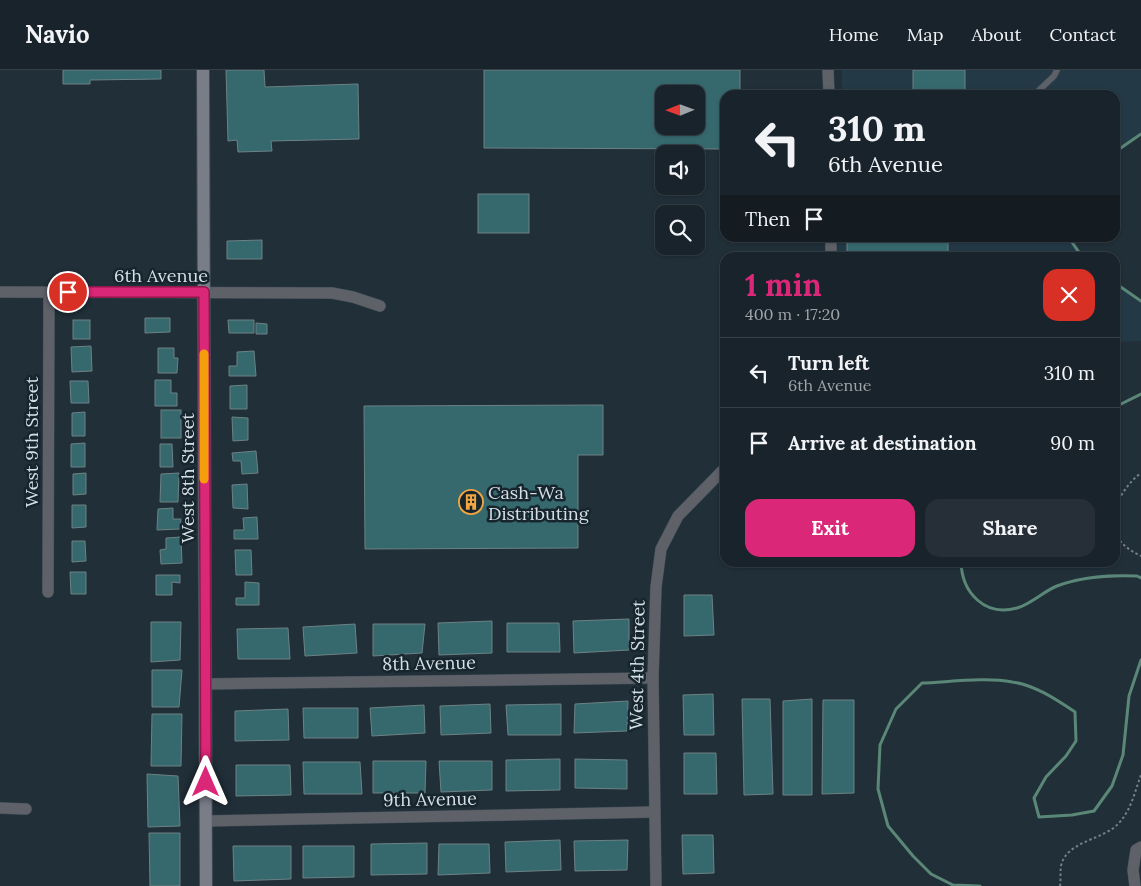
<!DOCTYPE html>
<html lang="en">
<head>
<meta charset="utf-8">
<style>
  body { margin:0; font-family:Lora,serif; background:#262f37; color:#f1f3f6; height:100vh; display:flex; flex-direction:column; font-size:19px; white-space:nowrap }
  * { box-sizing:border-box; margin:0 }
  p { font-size:16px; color:#9fa4a9 }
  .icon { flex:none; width:28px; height:28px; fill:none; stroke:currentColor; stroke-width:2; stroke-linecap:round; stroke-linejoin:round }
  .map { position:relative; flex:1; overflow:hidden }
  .panel { position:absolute; left:720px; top:182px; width:400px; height:315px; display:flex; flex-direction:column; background:#19232b; border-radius:15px; box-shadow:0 1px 4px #0004,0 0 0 1px #374047 }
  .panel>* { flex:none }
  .guide { position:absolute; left:720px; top:20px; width:400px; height:152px; border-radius:15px; box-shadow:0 1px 4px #0004,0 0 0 1px #374047; background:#19232b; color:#f1f3f6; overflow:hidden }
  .needle { width:32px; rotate:269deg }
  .controls { position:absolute; left:655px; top:15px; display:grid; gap:10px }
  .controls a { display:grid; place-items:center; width:50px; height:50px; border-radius:10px; background:#19232b; box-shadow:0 1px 4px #0004,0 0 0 1px #374047; font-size:25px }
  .pin { position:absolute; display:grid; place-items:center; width:42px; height:42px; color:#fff; margin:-21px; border:2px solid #fff; border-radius:50%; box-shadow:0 1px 5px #0007 }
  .me { position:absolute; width:55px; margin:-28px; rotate:0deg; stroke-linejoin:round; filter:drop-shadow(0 0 4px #0008) }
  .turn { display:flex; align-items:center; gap:18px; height:105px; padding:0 25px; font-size:22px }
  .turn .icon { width:65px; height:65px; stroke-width:2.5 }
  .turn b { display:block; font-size:35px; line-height:42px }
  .then { display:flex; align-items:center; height:48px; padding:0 25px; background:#0003; gap:10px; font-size:19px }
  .round { display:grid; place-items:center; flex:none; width:52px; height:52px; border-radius:15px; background:#262f37 }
  .overview { display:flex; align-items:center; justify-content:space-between; height:85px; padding:0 25px }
  h1 { font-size:30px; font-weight:800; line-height:38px; color:#db2777 }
  .action { display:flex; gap:10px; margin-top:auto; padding:10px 25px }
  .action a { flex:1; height:58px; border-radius:15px; background:#db2777; color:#fff; font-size:20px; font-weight:800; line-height:58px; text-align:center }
  .action a+a { background:#262f37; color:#f1f3f6 }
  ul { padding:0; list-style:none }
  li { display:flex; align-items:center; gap:15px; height:70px; padding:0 25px; border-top:1px solid #374047 }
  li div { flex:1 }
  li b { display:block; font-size:19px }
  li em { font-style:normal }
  header { display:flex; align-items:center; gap:30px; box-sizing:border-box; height:70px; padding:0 25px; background:#19232b; border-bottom:1px solid #374047 }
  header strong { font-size:24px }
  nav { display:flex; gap:28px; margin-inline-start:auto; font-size:18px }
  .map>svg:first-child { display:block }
  .built { fill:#233946 }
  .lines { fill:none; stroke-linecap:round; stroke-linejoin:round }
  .stream { stroke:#5a8776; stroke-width:3 }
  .building { fill:#36696e; stroke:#6c8284; fill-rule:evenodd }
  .lane-casing { stroke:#3e4b55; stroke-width:7 }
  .street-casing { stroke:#3e4b55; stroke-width:12 }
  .secondary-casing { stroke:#3e4b55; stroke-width:14 }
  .path { stroke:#758089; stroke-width:2; stroke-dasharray:2.5 2.5; stroke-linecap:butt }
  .lane { stroke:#5e6168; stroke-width:5.5 }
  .street { stroke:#5e6168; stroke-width:11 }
  .secondary { stroke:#797d88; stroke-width:12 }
  .route-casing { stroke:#8e194d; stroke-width:12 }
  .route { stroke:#db2777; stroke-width:9 }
  .slow { stroke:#f59e0b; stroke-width:9 }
  .labels { text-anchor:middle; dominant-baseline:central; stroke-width:5; stroke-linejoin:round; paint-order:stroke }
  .street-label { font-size:18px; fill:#d6dfe5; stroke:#17262e }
  .poi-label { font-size:18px; fill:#d6dfe5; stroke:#17262e; text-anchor:start }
</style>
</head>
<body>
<header>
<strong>Navio</strong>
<nav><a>Home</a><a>Map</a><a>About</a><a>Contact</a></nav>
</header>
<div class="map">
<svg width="1141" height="816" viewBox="0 0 1141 816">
  <rect width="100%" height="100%" fill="#212f39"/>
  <!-- built -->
  <g class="built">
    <polygon points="842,0 1141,0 1141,64 1115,82 1115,25 842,25"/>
    <polygon points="838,168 1069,168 1083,187 837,188"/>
    <polygon points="1115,213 1141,231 1141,271 1115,272"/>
  </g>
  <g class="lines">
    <!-- stream -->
    <g class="stream">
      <polyline points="1115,82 1141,64"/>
      <polyline points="1069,168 1083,188"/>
      <polyline points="1115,213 1141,231"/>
      <polyline points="1115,337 1141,324"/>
      <path d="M 961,492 C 962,523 985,547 1017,538 C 1031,534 1044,521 1057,516 C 1083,506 1110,505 1137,506 L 1141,508"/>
      <path d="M 980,816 L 953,815 L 931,804 L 913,786 L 888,756 L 878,719 L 880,675 L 896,639 L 922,613 C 949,612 987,607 1012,612 C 1035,615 1057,630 1075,642 L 1076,671 L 1066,686 L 1046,707 L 1034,728 L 1039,747 L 1072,745 L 1094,741 L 1112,716 L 1123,685 L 1129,626 L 1141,590"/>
    </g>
  </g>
  <!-- building -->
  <g class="building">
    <polygon points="63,0 161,0 161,9 90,10 90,14 63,14"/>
    <polygon points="226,0 264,0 265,17 358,14 359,69 271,71 272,81 238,82 237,70 228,71"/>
    <path d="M 484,0 L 740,0 L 740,25 L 725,25 L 725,79 L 484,78 ZM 664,24 L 696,24 L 696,56 L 664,56 Z"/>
    <rect x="913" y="0" width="52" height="25"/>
    <rect x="478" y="124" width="51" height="39"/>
    <rect x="847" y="168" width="101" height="20"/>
    <polygon points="262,170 262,189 227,189 227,171"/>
    <polygon points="145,248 170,248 170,262 145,263"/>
    <rect x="73" y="250" width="17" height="19"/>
    <polygon points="228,250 254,250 254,263 229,263"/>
    <polygon points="256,253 267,254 267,264 256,264"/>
    <polygon points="91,276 92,301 72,302 71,277"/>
    <polygon points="158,278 174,278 174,288 178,288 177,303 158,303"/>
    <polygon points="254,281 256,306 229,306 229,296 237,296 237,282"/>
    <polygon points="155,310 171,310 171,323 177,323 177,336 155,336"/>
    <polygon points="70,311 88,311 89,333 71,333"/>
    <polygon points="247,315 247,339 230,339 230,316"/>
    <polygon points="603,335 603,385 578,385 578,478 365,479 364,336"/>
    <rect x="161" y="340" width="20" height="28"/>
    <polygon points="85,342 85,366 72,366 72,343"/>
    <polygon points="232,347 248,348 248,370 233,371"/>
    <polygon points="85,373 85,397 71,397 71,374"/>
    <polygon points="160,374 172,374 173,397 160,397"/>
    <polygon points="256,381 258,403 242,404 241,391 233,391 232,383"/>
    <polygon points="86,403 86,424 73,425 73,404"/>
    <polygon points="179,403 178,432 160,432 161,404"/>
    <polygon points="247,414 248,439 233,438 232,415"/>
    <polygon points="72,435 86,435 86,457 72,458"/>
    <polygon points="173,438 173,449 181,449 180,459 157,460 158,439"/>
    <polygon points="257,447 258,469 234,469 234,460 244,460 243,448"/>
    <polygon points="181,467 182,493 161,494 160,480 166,479 166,468"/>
    <polygon points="72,471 85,471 86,491 72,492"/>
    <polygon points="235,480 251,480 252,505 236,505"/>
    <polygon points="70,502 86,502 86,524 71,524"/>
    <polygon points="156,505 180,505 180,513 172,512 172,525 156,525"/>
    <polygon points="245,512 259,513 259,535 236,535 236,528 245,528"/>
    <polygon points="684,525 712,525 714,565 684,566"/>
    <polygon points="629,549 629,580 574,583 573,551"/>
    <polygon points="492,551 492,583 439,585 438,553"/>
    <polygon points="151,552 181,552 180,590 151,592"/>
    <polygon points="507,553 559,553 560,582 507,582"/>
    <polygon points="355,554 357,583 305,586 303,557"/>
    <polygon points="373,554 425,554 422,583 373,586"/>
    <polygon points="288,558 290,589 238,589 237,559"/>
    <polygon points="152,600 182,600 179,637 152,637"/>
    <polygon points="713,624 714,665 684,665 683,625"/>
    <polygon points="742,629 770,629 773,724 744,725"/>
    <polygon points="812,629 812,725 783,725 783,631"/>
    <polygon points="823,630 854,630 854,723 822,724"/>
    <polygon points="628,631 627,661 574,663 575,634"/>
    <polygon points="490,634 491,663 441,665 440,636"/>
    <polygon points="561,634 561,665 508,665 506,635"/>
    <polygon points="424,635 425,663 372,666 370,638"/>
    <polygon points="303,638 358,638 358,668 304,668"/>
    <polygon points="288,639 289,670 235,671 235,641"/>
    <polygon points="152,644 182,644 181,696 151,696"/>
    <polygon points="684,683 716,683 717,724 684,724"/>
    <polygon points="560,689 560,720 506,721 506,690"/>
    <polygon points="575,689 627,690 627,719 575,718"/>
    <polygon points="373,691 426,691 425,723 373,723"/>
    <polygon points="439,691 492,691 492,720 441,722"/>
    <polygon points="303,692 360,692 362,724 304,724"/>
    <polygon points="236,695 290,695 291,725 236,726"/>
    <polygon points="147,704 178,706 180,756 148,757"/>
    <polygon points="149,763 180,763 180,816 150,816"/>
    <polygon points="682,765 713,765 714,803 683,804"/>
    <polygon points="560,770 561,800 506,802 505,772"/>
    <polygon points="628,770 627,800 575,801 574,771"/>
    <polygon points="427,773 427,804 371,805 371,774"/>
    <polygon points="439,774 489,774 490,803 438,805"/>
    <polygon points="233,776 291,776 291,809 234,811"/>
    <polygon points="303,776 354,776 354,807 303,808"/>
  </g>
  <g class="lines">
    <defs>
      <polyline id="lane" points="1034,25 1054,6 1057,0"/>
      <g id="street">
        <polyline points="828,0 829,25"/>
        <polyline points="831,168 831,188"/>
        <polyline points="0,222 332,223 353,227 380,236"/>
        <polyline points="48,522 49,222"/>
        <polyline points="205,614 653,608"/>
        <polyline points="0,738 26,739"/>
        <polyline points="206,751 654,742"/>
        <polyline points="656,816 653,608 656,517 661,479 678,446 725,398"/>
        <polyline points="1135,816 1133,800 1136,780 1141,777"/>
      </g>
      <polyline id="secondary" points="203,0 206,816"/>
    </defs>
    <!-- lane casing -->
    <use href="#lane" class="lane-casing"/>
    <!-- street casing -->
    <use href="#street" class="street-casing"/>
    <!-- secondary casing -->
    <use href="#secondary" class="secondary-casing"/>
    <!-- path -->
    <g class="path">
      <path d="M 1115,439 C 1120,425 1129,412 1141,403"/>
      <path d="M 1115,462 C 1120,474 1129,480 1141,486"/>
      <path d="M 1060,816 C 1061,810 1060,803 1061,796 C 1066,771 1103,770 1118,754 C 1131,741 1135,721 1141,705"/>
    </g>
    <!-- lane -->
    <use href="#lane" class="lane"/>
    <!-- street -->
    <use href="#street" class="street"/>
    <!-- secondary -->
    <use href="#secondary" class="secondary"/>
  </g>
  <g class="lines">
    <defs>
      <polyline id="route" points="68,222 204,222 206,712"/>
    </defs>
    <!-- route casing -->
    <use href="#route" class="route-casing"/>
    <!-- route -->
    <use href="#route" class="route"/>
    <!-- slow -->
    <polyline class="slow" points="204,284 204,409"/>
  </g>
  <!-- icons -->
  <defs>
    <symbol id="building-ring" viewBox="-11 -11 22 22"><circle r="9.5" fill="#17262e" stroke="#f2a541" stroke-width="1.5"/><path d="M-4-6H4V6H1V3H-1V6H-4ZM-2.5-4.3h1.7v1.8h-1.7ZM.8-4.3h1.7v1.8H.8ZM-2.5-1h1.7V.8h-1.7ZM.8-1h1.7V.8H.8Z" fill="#f2a541"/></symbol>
  </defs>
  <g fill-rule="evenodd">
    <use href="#building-ring" x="457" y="418" width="28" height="28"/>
  </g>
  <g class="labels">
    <!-- street labels -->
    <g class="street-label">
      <text x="161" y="205">6th Avenue</text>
      <text transform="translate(31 372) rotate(-90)">West 9th Street</text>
      <text transform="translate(187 408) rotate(-90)">West 8th Street</text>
      <text transform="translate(429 593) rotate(-1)">8th Avenue</text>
      <text transform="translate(637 595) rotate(-89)">West 4th Street</text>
      <text transform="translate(430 729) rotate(-1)">9th Avenue</text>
    </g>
    <!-- poi labels -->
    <g class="poi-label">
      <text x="488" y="422">Cash-Wa<tspan x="488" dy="21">Distributing</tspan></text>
    </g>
  </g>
</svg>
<div class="controls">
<a><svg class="needle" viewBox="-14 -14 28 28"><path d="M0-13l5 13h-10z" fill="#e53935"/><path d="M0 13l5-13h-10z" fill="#9fa4a9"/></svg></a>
<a><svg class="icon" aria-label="sound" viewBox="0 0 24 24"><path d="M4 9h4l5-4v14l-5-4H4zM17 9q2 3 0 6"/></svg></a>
<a><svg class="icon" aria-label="search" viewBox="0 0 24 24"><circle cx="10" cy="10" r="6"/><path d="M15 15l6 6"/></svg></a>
</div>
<div class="pin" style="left:68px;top:222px;background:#d93025"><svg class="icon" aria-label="arrive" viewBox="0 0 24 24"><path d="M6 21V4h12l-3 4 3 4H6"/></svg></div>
<svg class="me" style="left:206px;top:712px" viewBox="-20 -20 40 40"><path d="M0-17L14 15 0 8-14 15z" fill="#db2777" stroke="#fff" stroke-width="4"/></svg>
<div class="guide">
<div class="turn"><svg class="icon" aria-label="left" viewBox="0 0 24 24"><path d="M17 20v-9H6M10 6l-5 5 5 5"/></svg><div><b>310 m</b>6th Avenue</div></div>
<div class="then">Then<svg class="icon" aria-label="arrive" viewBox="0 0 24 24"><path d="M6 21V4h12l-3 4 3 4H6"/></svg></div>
</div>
<section class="panel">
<div class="overview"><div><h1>1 min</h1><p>400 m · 17:20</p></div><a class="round" style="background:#d93025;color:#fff"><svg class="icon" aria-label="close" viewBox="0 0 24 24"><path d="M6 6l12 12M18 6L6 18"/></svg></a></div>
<ul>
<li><svg class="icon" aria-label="left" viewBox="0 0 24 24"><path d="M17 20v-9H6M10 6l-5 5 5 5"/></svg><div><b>Turn left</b><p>6th Avenue</p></div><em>310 m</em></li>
<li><svg class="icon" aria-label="arrive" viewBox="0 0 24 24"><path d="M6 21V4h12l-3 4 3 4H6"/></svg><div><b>Arrive at destination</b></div><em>90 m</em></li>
</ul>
<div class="action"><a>Exit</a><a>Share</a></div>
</section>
</div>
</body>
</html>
